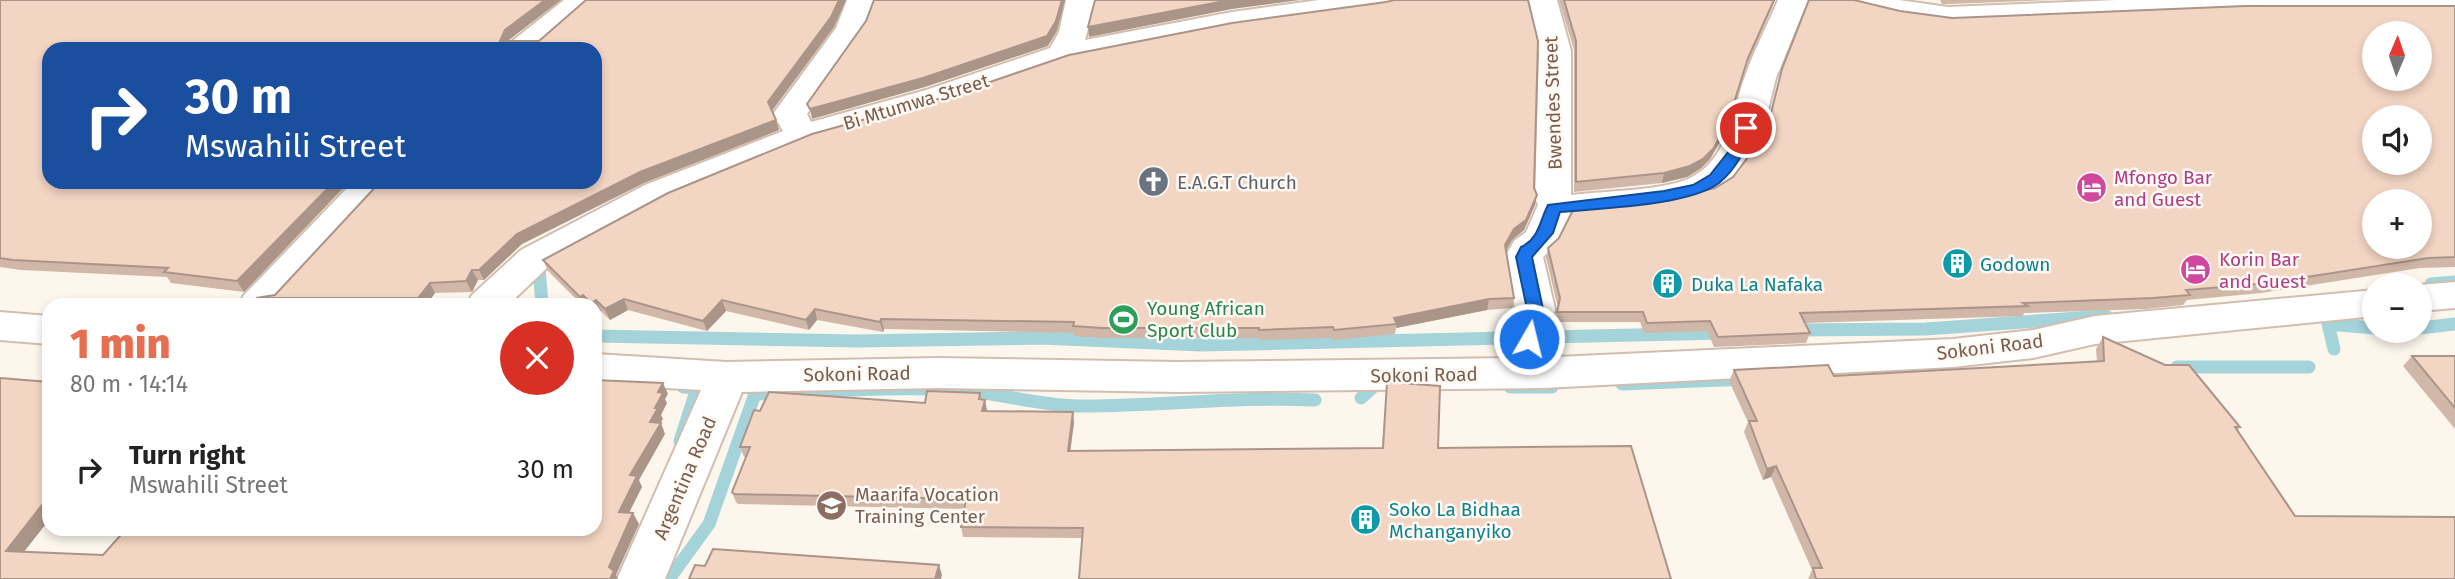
<!DOCTYPE html>
<html lang="en">
<head>
<meta charset="utf-8">
<style>
  body { margin:0; font-family:"Fira Sans",sans-serif; background:#f6f6f6; color:#222; height:100vh; display:flex; flex-direction:column; font-size:26px; white-space:nowrap }
  * { box-sizing:border-box; margin:0 }
  p { font-size:23px; color:#767676 }
  .icon { flex:none; width:38px; height:38px; fill:none; stroke:currentColor; stroke-width:2; stroke-linecap:round; stroke-linejoin:round }
  .map { position:relative; flex:1; overflow:hidden }
  .drawer { position:absolute; left:42px; top:298px; width:560px; height:238px; display:flex; flex-direction:column; background:#fff; border-radius:21px; box-shadow:0 4px 10px #0003 }
  .drawer>* { flex:none }
  .hud { position:absolute; left:42px; top:42px; width:560px; height:147px; border-radius:21px; box-shadow:0 4px 10px #0003; background:#1a4fa0; color:#fff; overflow:hidden }
  .needle { width:46px; rotate:2deg }
  .controls { position:absolute; left:2362px; top:21px; display:grid; gap:14px }
  .controls a { display:grid; place-items:center; width:70px; height:70px; border-radius:50%; background:#fff; box-shadow:0 4px 10px #0003; font-size:35px }
  .pin { position:absolute; display:grid; place-items:center; width:60px; height:60px; color:#fff; margin:-30px; border:4px solid #fff; border-radius:50%; box-shadow:0 2px 7px #0007 }
  .me { position:absolute; width:77px; margin:-38px; rotate:8deg; stroke-linejoin:round; filter:drop-shadow(0 0 5px #0008) }
  .turn { display:flex; align-items:center; gap:24px; height:147px; padding:0 28px; font-size:32px }
  .turn .icon { width:91px; height:91px; stroke-width:2.5 }
  .turn b { display:block; font-size:49px; line-height:60px }
  .round { display:grid; place-items:center; flex:none; width:74px; height:74px; border-radius:37px; background:#f6f6f6 }
  .overview { display:flex; align-items:center; justify-content:space-between; height:119px; padding:0 28px }
  h1 { font-size:42px; font-weight:800; line-height:52px; color:#e76f51 }
  ul { padding:0; list-style:none }
  li { display:flex; align-items:center; gap:21px; height:105px; padding:0 28px }
  li div { flex:1 }
  li b { display:block; font-size:26px }
  li em { font-style:normal }
  .map>svg:first-child { display:block }
  .lines { fill:none; stroke-linecap:round; stroke-linejoin:round }
  .stream { stroke:#a5d3da; stroke-width:13 }
  .minor-casing { stroke:#d1beb0; stroke-width:4 }
  .minor { fill:#fff; fill-rule:evenodd }
  .wall { fill:#d1b7a8 }
  .shaded-wall { fill:#aa9588 }
  .building { fill:#f3d5c3; stroke:#aa9588; stroke-width:2; fill-rule:evenodd }
  .route { fill:#1a73e8; stroke:#114b97; stroke-width:2 }
  .labels { text-anchor:middle; dominant-baseline:central; stroke-width:5; stroke-linejoin:round; paint-order:stroke }
  .street-label { font-size:19px; fill:#7a5c4d; stroke:#fffaf3 }
  .hotel-label { font-size:19px; fill:#b23c85; stroke:#fffaf3; text-anchor:start }
  .worship-label { font-size:19px; fill:#5b616d; stroke:#fffaf3; text-anchor:start }
  .culture-label { font-size:19px; fill:#0d838f; stroke:#fffaf3; text-anchor:start }
  .leisure-label { font-size:19px; fill:#27864d; stroke:#fffaf3; text-anchor:start }
  .education-label { font-size:19px; fill:#785e54; stroke:#fffaf3; text-anchor:start }
</style>
</head>
<body>
<div class="map">
<svg width="2455" height="579" viewBox="0 0 2455 579">
  <rect width="100%" height="100%" fill="#fdf6ec"/>
  <g class="lines">
    <!-- stream -->
    <g class="stream">
      <polyline points="2431,284 2455,282"/>
      <polyline points="542,304 539,268 546,263"/>
      <polyline points="2420,328 2455,324"/>
      <polyline points="1792,330 1926,329 2106,316"/>
      <polyline points="595,336 857,341 1041,338 1201,345 1725,333"/>
      <polyline points="2334,349 2328,324 2375,328"/>
      <polyline points="2177,367 2309,367"/>
      <polyline points="1622,384 1747,379"/>
      <polyline points="1510,387 1552,387"/>
      <polyline points="1361,398 1382,379"/>
      <polyline points="680,441 697,388 683,387"/>
      <path d="M 669,579 L 709,524 L 755,394 C 822,392 889,386 956,390 C 997,392 1035,405 1077,406 C 1156,407 1235,396 1315,400"/>
    </g>
    <defs>
      <g id="minor">
        <polygon points="564,0 598,0 541,49 506,49 511,42"/>
        <polygon points="847,0 877,0 866,29 807,114 811,122 926,90 1050,48 1059,32 1066,0 1096,0 1085,40 1232,12 1319,0 1400,0 1396,6 1385,9 1232,30 1069,62 950,104 814,142 671,201 547,268 509,304 467,304 472,295 521,250 645,185 783,131 773,114 836,28"/>
        <path d="M 1527,0 L 1557,0 L 1571,51 L 1571,195 C 1603,191 1659,191 1688,179 C 1728,161 1731,115 1744,79 C 1753,52 1767,26 1778,0 L 1808,0 L 1776,78 L 1760,142 L 1728,186 L 1711,196 L 1664,207 L 1569,218 L 1554,247 L 1543,257 L 1555,309 L 1549,339 L 1557,357 L 1953,339 L 2033,330 L 2095,316 L 2375,290 L 2375,316 L 2095,344 L 2033,358 L 1953,367 L 1544,388 L 1177,392 L 938,388 L 742,392 L 665,579 L 617,579 L 701,390 L 595,384 L 595,354 L 727,362 L 938,358 L 1177,362 L 1517,358 L 1509,339 L 1515,309 L 1505,257 L 1514,241 L 1526,232 L 1538,205 L 1535,198 L 1539,51 Z"/>
        <path d="M 1842,0 L 1899,0 L 1948,7 L 2117,0 L 2455,0 L 2455,13 L 2239,13 L 1948,25 C 1914,22 1880,15 1846,6 Z"/>
        <polygon points="353,182 391,182 280,304 239,304 244,295"/>
        <polygon points="2455,282 2455,308 2420,311 2420,285 2418,285"/>
        <polygon points="0,312 49,316 49,344 0,340"/>
      </g>
    </defs>
    <!-- minor casing -->
    <use href="#minor" class="minor-casing"/>
    <!-- minor -->
    <use href="#minor" class="minor"/>
  </g>
  <!-- wall -->
  <g class="wall">
    <polygon points="0,0 509,40 509,41 539,41 586,0 846,0 834,27 772,111 779,130 644,183 522,244 484,280 478,280 472,292 435,293 427,304 261,304 256,298 275,295 595,49 49,182 349,182 244,292 171,283 167,277 21,270 0,267"/>
    <polygon points="1559,0 1775,0 1745,68 1724,135 1710,159 1700,169 1687,177 1662,183 1574,192 1574,50"/>
    <polygon points="1940,0 2054,0 1948,4 1942,4"/>
    <polygon points="1386,2 1534,188 1537,195 1535,205 1524,230 1512,240 1506,251 1514,298 1512,308 1487,310 1396,328 1395,334 1333,340 1332,338 1259,340 1259,338 1103,338 1074,336 1074,333 884,329 883,332 817,320 809,330 726,311 707,331 628,310 610,320 601,311 595,314 595,304 581,304 548,271 543,260"/>
    <polygon points="2455,6 2455,267 2420,268 2261,293 2187,300 2183,305 2146,309 2024,313 2023,316 1805,323 1810,333 1806,343 1714,347 1707,331 1644,333 1640,322 1555,322 1558,308 1546,258 1548,248 1668,199 1715,188 1733,177 1765,134 1782,69 1900,11 1952,18"/>
    <polygon points="2103,337 2240,427 2237,431 2295,516 2455,579 1808,579 1812,570 1771,477 1763,480 1744,432 1748,422 1729,381 1734,370 1834,376 2097,361 2096,349"/>
    <polygon points="2412,356 2455,356 2455,429 2403,366"/>
    <polygon points="1386,392 1438,448 1082,538 963,537 961,527 964,509 738,504 736,502 732,492 746,457 744,457 740,447 925,403 980,393 982,400 985,400 986,411 1074,422 1070,451 1382,448"/>
  </g>
  <!-- shaded-wall -->
  <g class="shaded-wall">
    <polygon points="545,0 561,0 509,40 505,49 500,41 505,30"/>
    <polygon points="839,0 846,0 834,27 771,112 768,102"/>
    <polygon points="1062,0 1065,0 1057,31 1048,46 925,87 812,119 810,109"/>
    <polygon points="1230,0 1300,0 1232,9 1089,37 1088,27"/>
    <polygon points="1774,0 1775,0 1745,68 1724,135 1710,159 1700,169 1687,177 1662,183 1664,173 1748,58"/>
    <polygon points="776,120 779,130 644,183 522,244 484,280 479,270 517,234 640,172"/>
    <polygon points="334,182 349,182 244,292 237,281"/>
    <polygon points="1537,195 1535,205 1524,230 1512,240 1503,256 1505,245 1514,229"/>
    <polygon points="472,270 478,280 472,292 466,281"/>
    <polygon points="430,283 435,293 427,304 421,304 418,298"/>
    <polygon points="583,295 587,304 583,304 580,297"/>
    <polygon points="624,299 628,310 610,320 605,309"/>
    <polygon points="1489,299 1487,310 1396,328 1397,324 1394,318"/>
    <polygon points="596,300 601,311 595,314 595,304 591,304 591,303"/>
    <polygon points="722,300 726,311 707,331 703,321"/>
    <polygon points="815,309 817,320 809,330 806,320"/>
    <polygon points="881,319 884,329 883,332 880,322"/>
    <polygon points="663,383 668,394 665,399 667,403 661,415 663,419 654,433 650,422 655,408 658,392"/>
    <polygon points="985,400 987,410 984,421 982,411"/>
    <polygon points="1073,412 1074,422 1069,461 1068,451"/>
    <polygon points="661,423 665,434 639,480 642,487 624,523 619,512 630,475"/>
    <polygon points="1776,466 1771,477 1763,480 1767,469"/>
    <polygon points="49,496 49,520 16,562 6,551"/>
    <polygon points="633,513 639,524 616,575 618,579 610,579 609,567"/>
    <polygon points="939,565 942,575 941,579 935,579"/>
  </g>
  <!-- building -->
  <g class="building">
    <polygon points="0,0 545,0 505,30 500,41 539,41 586,0 839,0 831,17 768,102 776,120 640,172 517,234 479,270 472,270 466,281 430,283 418,298 256,298 275,295 380,182 595,182 595,49 49,49 49,182 334,182 237,281 164,272 168,268 13,260 0,258"/>
    <polygon points="874,0 1062,0 1056,21 1047,36 923,78 810,109 807,104 866,21"/>
    <polygon points="1095,0 1230,0 1088,27"/>
    <polygon points="1394,0 1528,0 1538,41 1534,188 1537,195 1526,220 1514,229 1505,245 1514,298 1489,299 1394,318 1397,324 1334,330 1333,327 1259,330 1259,328 1102,328 1073,326 1074,322 881,319 880,322 815,309 806,320 722,300 703,321 624,299 605,309 596,300 591,303 583,295 580,297 543,260 668,193 812,134 949,96 1069,55 1232,23 1386,2"/>
    <polygon points="1564,0 1774,0 1748,58 1727,125 1713,149 1703,159 1690,166 1664,173 1576,182 1576,41"/>
    <path d="M 1809,0 L 1854,0 L 1900,11 L 1952,18 L 2245,6 L 2455,6 L 2455,257 L 2428,258 L 2269,283 L 2186,290 L 2190,295 L 2153,298 L 2023,303 L 2028,306 L 1800,313 L 1810,333 L 1718,337 L 1710,321 L 1647,323 L 1643,312 L 1557,312 L 1560,298 L 1548,248 L 1559,238 L 1573,210 L 1668,199 L 1715,188 L 1733,177 L 1766,133 L 1782,69 ZM 2375,33 L 2420,33 L 2420,79 L 2375,79 ZM 2375,117 L 2420,117 L 2420,163 L 2375,163 ZM 2375,201 L 2420,201 L 2420,247 L 2375,247 Z"/>
    <polygon points="2103,337 2165,365 2189,365 2240,427 2235,427 2295,516 2455,517 2455,579 1816,579 1813,568 1822,568 1776,466 1767,469 1749,421 1757,421 1734,370 1828,365 1834,376 2104,361"/>
    <polygon points="2412,356 2455,356 2455,408"/>
    <polygon points="0,378 49,382 49,496 6,551 103,555 127,528 595,528 595,380 663,383 658,392 663,393 655,408 658,408 650,422 661,423 630,475 637,476 619,512 633,513 609,567 614,571 610,579 0,579"/>
    <polygon points="1387,382 1440,386 1438,448 1631,446 1671,579 1079,579 1083,528 961,527 966,499 734,494 732,492 750,447 740,447 754,410 760,411 769,392 925,403 927,391 980,393 979,399 985,400 982,411 1073,412 1068,451 1383,448"/>
    <polygon points="713,549 939,565 935,579 689,579 695,565 705,566"/>
  </g>
  <!-- route -->
  <path class="route" d="M 1746,124 L 1753,128 C 1749,146 1734,171 1719,183 C 1688,206 1600,208 1560,212 L 1553,233 L 1532,257 L 1543,309 L 1537,339 L 1535,343 L 1523,343 L 1521,339 L 1527,309 L 1516,257 L 1521,247 C 1539,239 1540,220 1548,205 L 1664,191 L 1693,185 L 1710,175 L 1736,142 L 1741,125 Z"/>
  <!-- icons -->
  <defs>
    <symbol id="church-disc" viewBox="-11 -11 22 22"><circle r="9.5" fill="#6b7280" stroke="#fffaf3"/><path d="M-1.2-6h2.4v3.5h3.3v2.4h-3.3V6h-2.4V-.1h-3.3v-2.4h3.3Z" fill="#fff"/></symbol>
    <symbol id="hotel-disc" viewBox="-11 -11 22 22"><circle r="9.5" fill="#d1479c" stroke="#fffaf3"/><path d="M-6-4.5h1.5V1H6V5H4.5V3h-9V5H-6ZM-4 0a1.8 1.8 0 1 1 3.6 0ZM.5 0V-2.5h3Q6-2.5 6 0Z" fill="#fff"/></symbol>
    <symbol id="building-disc" viewBox="-11 -11 22 22"><circle r="9.5" fill="#0f9aa8" stroke="#fffaf3"/><path d="M-4-6H4V6H1V3H-1V6H-4ZM-2.5-4.3h1.7v1.8h-1.7ZM.8-4.3h1.7v1.8H.8ZM-2.5-1h1.7V.8h-1.7ZM.8-1h1.7V.8H.8Z" fill="#fff"/></symbol>
    <symbol id="stadium-disc" viewBox="-11 -11 22 22"><circle r="9.5" fill="#2e9e5b" stroke="#fffaf3"/><path d="M0-5a6.5 5 0 1 0 0 10a6.5 5 0 1 0 0-10ZM-3.5-1.8h7v3.6h-7Z" fill="#fff"/></symbol>
    <symbol id="school-disc" viewBox="-11 -11 22 22"><circle r="9.5" fill="#8d6e63" stroke="#fffaf3"/><path d="M0-5L7-2L0 1L-7-2ZM-4 1L0 2.5L4 1V4Q0 6-4 4Z" fill="#fff"/></symbol>
  </defs>
  <g fill-rule="evenodd">
    <use href="#church-disc" x="1136" y="164" width="35" height="35"/>
    <use href="#hotel-disc" x="2074" y="170" width="35" height="35"/>
    <use href="#building-disc" x="1940" y="246" width="35" height="35"/>
    <use href="#hotel-disc" x="2178" y="252" width="35" height="35"/>
    <use href="#building-disc" x="1650" y="266" width="35" height="35"/>
    <use href="#stadium-disc" x="1106" y="302" width="35" height="35"/>
    <use href="#school-disc" x="814" y="488" width="35" height="35"/>
    <use href="#building-disc" x="1348" y="502" width="35" height="35"/>
  </g>
  <g class="labels">
    <!-- street labels -->
    <g class="street-label">
      <text transform="translate(916 102) rotate(-17)">Bi Mtumwa Street</text>
      <text transform="translate(1553 103) rotate(-92)">Bwendes Street</text>
      <text transform="translate(1990 347) rotate(-7)">Sokoni Road</text>
      <text transform="translate(857 374) rotate(-1)">Sokoni Road</text>
      <text transform="translate(1424 375) rotate(-1)">Sokoni Road</text>
      <text transform="translate(685 478) rotate(-67)">Argentina Road</text>
    </g>
    <!-- hotel labels -->
    <g class="hotel-label">
      <text x="2114" y="177">Mfongo Bar<tspan x="2114" dy="22">and Guest</tspan></text>
      <text x="2219" y="259">Korin Bar<tspan x="2219" dy="22">and Guest</tspan></text>
    </g>
    <!-- worship labels -->
    <g class="worship-label">
      <text x="1177" y="182">E.A.G.T Church</text>
    </g>
    <!-- culture labels -->
    <g class="culture-label">
      <text x="1980" y="264">Godown</text>
      <text x="1691" y="284">Duka La Nafaka</text>
      <text x="1389" y="509">Soko La Bidhaa<tspan x="1389" dy="22">Mchanganyiko</tspan></text>
    </g>
    <!-- leisure labels -->
    <g class="leisure-label">
      <text x="1147" y="308">Young African<tspan x="1147" dy="22">Sport Club</tspan></text>
    </g>
    <!-- education labels -->
    <g class="education-label">
      <text x="855" y="494">Maarifa Vocation<tspan x="855" dy="22">Training Center</tspan></text>
    </g>
  </g>
</svg>
<div class="controls">
<a><svg class="needle" viewBox="-14 -14 28 28"><path d="M0-13l5 13h-10z" fill="#e53935"/><path d="M0 13l5-13h-10z" fill="#767676"/></svg></a>
<a><svg class="icon" aria-label="sound" viewBox="0 0 24 24"><path d="M4 9h4l5-4v14l-5-4H4zM17 9q2 3 0 6"/></svg></a>
<a>+</a>
<a>−</a>
</div>
<div class="pin" style="left:1746px;top:128px;background:#d93025"><svg class="icon" aria-label="arrive" viewBox="0 0 24 24"><path d="M6 21V4h12l-3 4 3 4H6"/></svg></div>
<svg class="me" style="left:1529px;top:339px" viewBox="-20 -20 40 40"><circle r="17" fill="#1a73e8" stroke="#fff" stroke-width="3"/><path d="M0-11L8 9 0 5-8 9z" fill="#fff"/></svg>
<div class="hud">
<div class="turn"><svg class="icon" aria-label="right" viewBox="0 0 24 24"><path d="M7 20v-9h11M14 6l5 5-5 5"/></svg><div><b>30 m</b>Mswahili Street</div></div>
</div>
<section class="drawer">
<div class="overview"><div><h1>1 min</h1><p>80 m · 14:14</p></div><a class="round" style="background:#d93025;color:#fff"><svg class="icon" aria-label="close" viewBox="0 0 24 24"><path d="M6 6l12 12M18 6L6 18"/></svg></a></div>
<ul>
<li><svg class="icon" aria-label="right" viewBox="0 0 24 24"><path d="M7 20v-9h11M14 6l5 5-5 5"/></svg><div><b>Turn right</b><p>Mswahili Street</p></div><em>30 m</em></li>
</ul>
</section>
</div>
</body>
</html>
